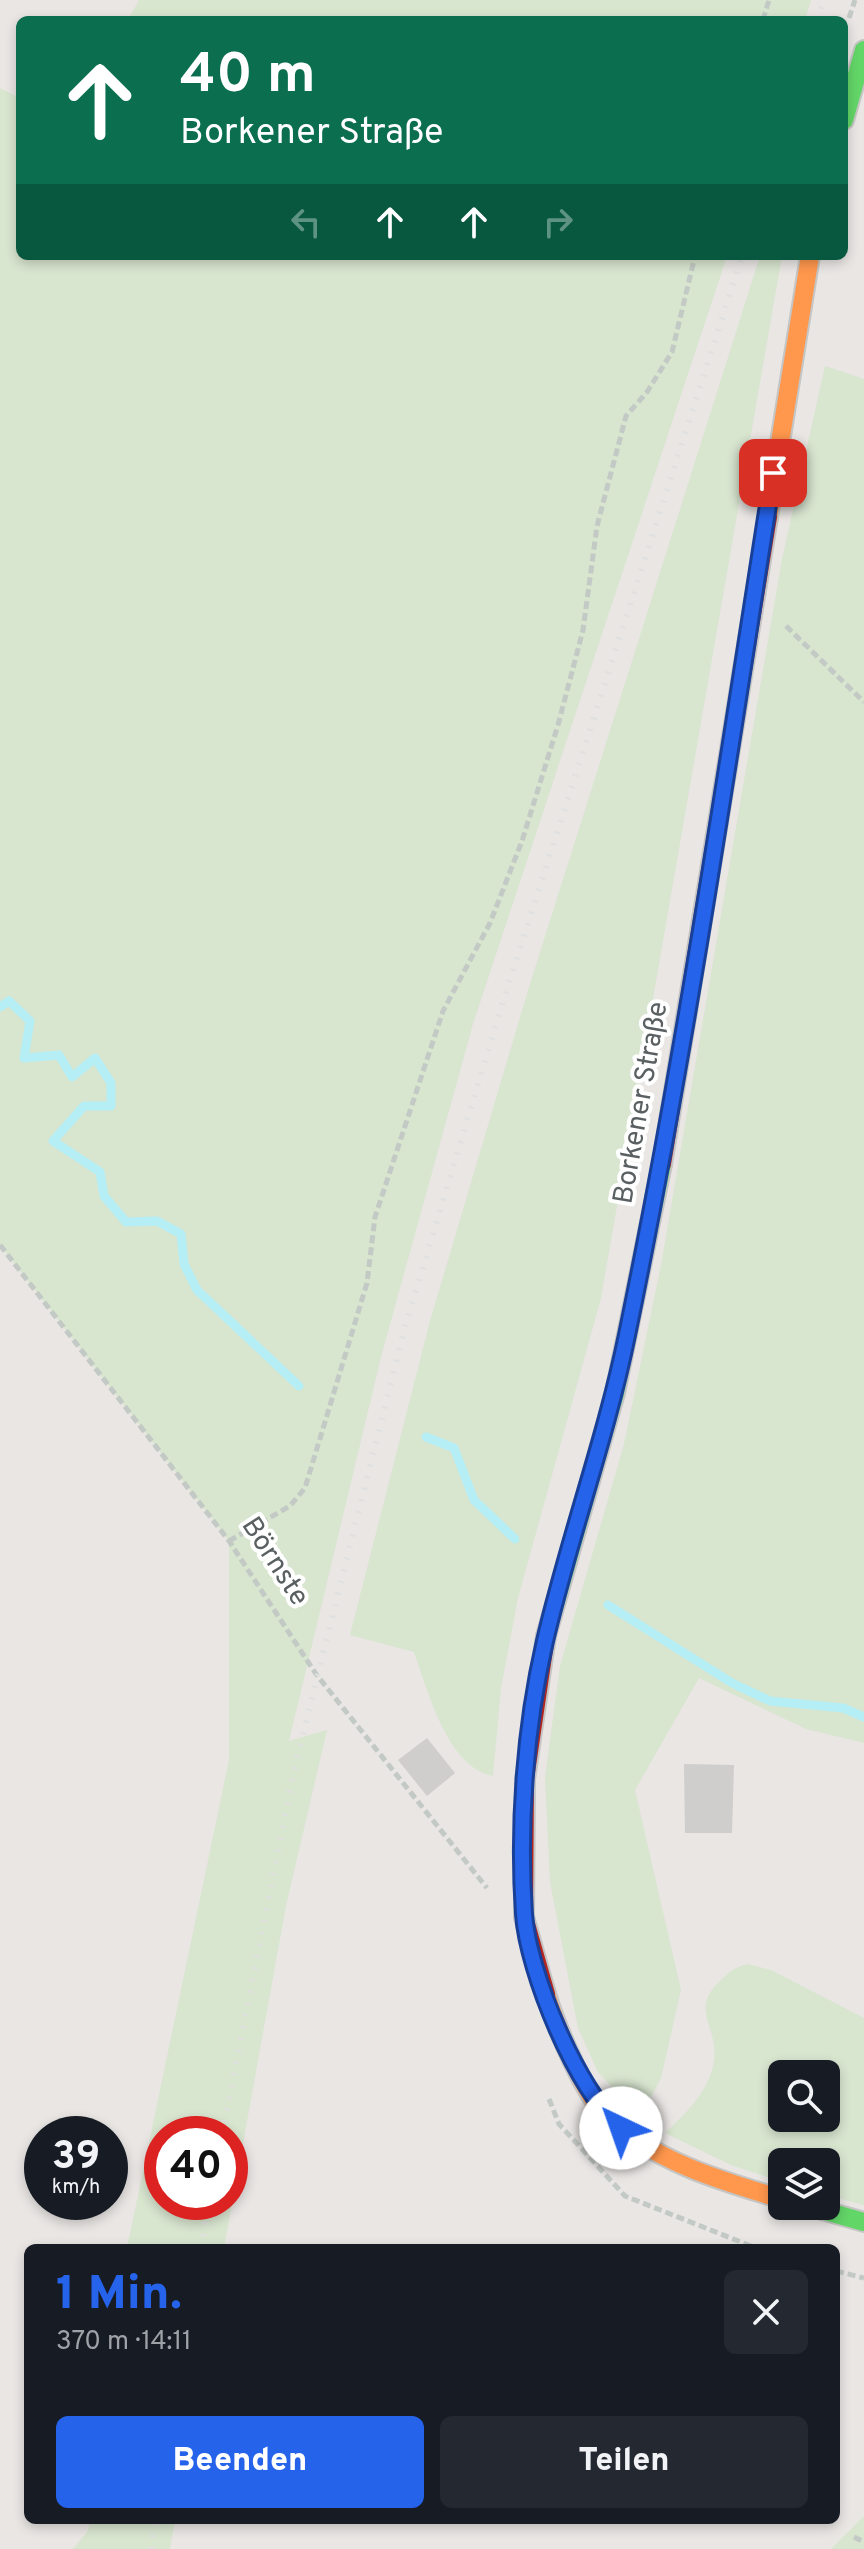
<!DOCTYPE html>
<html lang="de">
<head>
<meta charset="utf-8">
<style>
  body { margin:0; font-family:Overpass,sans-serif; background:#242831; color:#f1f3f6; height:100vh; display:flex; flex-direction:column; font-size:30px; white-space:nowrap }
  * { box-sizing:border-box; margin:0 }
  p { font-size:26px; color:#9ea1a6 }
  .icon { flex:none; width:44px; height:44px; fill:none; stroke:currentColor; stroke-width:2; stroke-linecap:round; stroke-linejoin:round }
  .map { position:relative; flex:1; overflow:hidden }
  .sheet { position:absolute; left:24px; top:2244px; width:816px; height:280px; display:flex; flex-direction:column; background:#171b24; border-radius:12px; box-shadow:0 4px 12px #0003 }
  .sheet>* { flex:none }
  .banner { position:absolute; left:16px; top:16px; width:832px; height:244px; border-radius:12px; box-shadow:0 4px 12px #0003; background:#0b6e4f; color:#fff; overflow:hidden }
  .fabs { position:absolute; left:768px; top:2060px; display:grid; gap:16px }
  .fabs a { display:grid; place-items:center; width:72px; height:72px; border-radius:12px; background:#171b24; box-shadow:0 4px 12px #0003; font-size:40px }
  .speed { position:absolute; left:24px; top:2116px; display:flex; gap:16px; font-size:40px; font-weight:700; text-align:center }
  .speed>* { display:grid; place-content:center; width:104px; height:104px; border-radius:50%; background:#171b24; box-shadow:0 4px 12px #0003; line-height:1 }
  .speed small { font-size:20px; font-weight:400 }
  .speed .limit { border:12px solid #d22; background:#fff; color:#111 }
  .pin { position:absolute; display:grid; place-items:center; width:68px; height:68px; color:#fff; margin:-34px; border-radius:16px; box-shadow:0 4px 12px #0006 }
  .me { position:absolute; width:88px; margin:-44px; rotate:318deg; stroke-linejoin:round; filter:drop-shadow(0 0 6px #0008) }
  .turn { display:flex; align-items:center; gap:28px; height:168px; padding:0 32px; font-size:36px }
  .turn .icon { width:104px; height:104px; stroke-width:2.5 }
  .turn b { display:block; font-size:56px; line-height:68px }
  .lanes { display:flex; align-items:center; height:76px; padding:0 32px; background:#0003; justify-content:center; gap:40px; direction:ltr }
  .lanes .off { opacity:.35 }
  .round { display:grid; place-items:center; flex:none; width:84px; height:84px; border-radius:12px; background:#242831 }
  .overview { display:flex; align-items:center; justify-content:space-between; height:136px; padding:0 32px }
  h1 { font-size:48px; font-weight:800; line-height:60px; color:#2563eb }
  .action { display:flex; gap:16px; margin-top:auto; padding:16px 32px }
  .action a { flex:1; height:92px; border-radius:12px; background:#2563eb; color:#fff; font-size:32px; font-weight:800; line-height:92px; text-align:center }
  .action a+a { background:#242831; color:#f1f3f6 }
  .map>svg:first-child { display:block }
  .green { fill:#d8e5cf; fill-rule:evenodd }
  .lines { fill:none; stroke-linecap:round; stroke-linejoin:round }
  .stream { stroke:#b6eef6; stroke-width:9 }
  .building { fill:#d0cdcd }
  .fast-casing { stroke:#c5c5c4; stroke-width:22 }
  .slow-casing { stroke:#c5c5c4; stroke-width:22 }
  .jam-casing { stroke:#c5c5c4; stroke-width:22 }
  .path { stroke:#c3c9c4; stroke-width:5; stroke-dasharray:8 4; stroke-linecap:butt }
  .fast { stroke:#63d668; stroke-width:18 }
  .slow { stroke:#ff974d; stroke-width:18 }
  .jam { stroke:#b3261e; stroke-width:18 }
  .rail { stroke:#e0e0e0; stroke-width:6; stroke-dasharray:2 10; stroke-linecap:butt }
  .route-casing { stroke:#184099; stroke-width:20 }
  .route { stroke:#2563eb; stroke-width:14 }
  .labels { text-anchor:middle; dominant-baseline:central; stroke-width:8; stroke-linejoin:round; paint-order:stroke }
  .street-label { font-size:28px; fill:#5a6062; stroke:#fff }
</style>
</head>
<body>
<div class="map">
<svg width="864" height="2549" viewBox="0 0 864 2549">
  <rect width="100%" height="100%" fill="#e9e6e4"/>
  <!-- green -->
  <g class="green">
    <polygon points="139,0 811,0 805,20 128,20"/>
    <path d="M 0,88 L 20,98 L 20,256 L 727,256 L 473,1024 L 381,1357 L 289,1741 L 327,1730 L 286,1906 L 224,2248 L 127,2248 L 229,1760 L 229,1541 L 0,1245 ZM 230,2134 L 230,2202 L 162,2202 L 162,2134 Z"/>
    <path d="M 760,256 L 782,256 L 601,1298 L 518,1598 L 501,1688 L 493,1776 C 447,1767 428,1691 414,1652 L 350,1635 L 430,1321 L 529,987 Z"/>
    <polygon points="825,366 864,379 864,1743 806,1729 699,1678 635,1790 681,1990 661,2078 650,2099 634,2111 598,2072 578,2028 550,1882 545,1777 560,1666 624,1444 661,1265 782,559"/>
    <path d="M 747,1964 L 771,1970 L 864,2018 L 864,2205 L 826,2195 L 826,2162 L 782,2162 L 782,2182 L 731,2165 L 665,2133 C 686,2113 709,2092 714,2061 C 719,2026 688,2010 721,1980 C 730,1971 736,1967 747,1964 ZM 782,2074 L 826,2074 L 826,2118 L 782,2118 Z"/>
    <polygon points="864,2516 864,2549 831,2549"/>
    <polygon points="90,2520 175,2520 170,2549 73,2549 88,2531"/>
  </g>
  <g class="lines">
    <!-- stream -->
    <g class="stream">
      <polyline points="0,1007 9,1001 30,1021 24,1058 59,1055 72,1077 95,1058 111,1083 111,1106 84,1106 53,1141 100,1172 104,1196 126,1222 157,1221 181,1234 184,1264 197,1290 299,1386"/>
      <polyline points="426,1437 454,1448 474,1500 515,1539"/>
      <polyline points="608,1605 732,1683 770,1701 843,1708 864,1717"/>
    </g>
  </g>
  <!-- building -->
  <g class="building">
    <polygon points="427,1738 455,1773 427,1796 398,1760"/>
    <polygon points="684,1764 734,1765 732,1833 685,1833"/>
  </g>
  <g class="lines">
    <defs>
      <g id="fast">
        <polyline points="844,120 864,50"/>
        <polyline points="546,1636 615,1393 662,1164"/>
        <polyline points="808,2206 864,2222"/>
      </g>
      <g id="slow">
        <polyline points="768,517 810,256"/>
        <path d="M 546,1994 C 555,2024 584,2094 606,2115 C 652,2161 721,2181 782,2199"/>
      </g>
      <g id="jam">
        <polyline points="662,1164 768,517"/>
        <polyline points="546,1636 525,1779 524,1917 546,1994"/>
      </g>
    </defs>
    <!-- fast casing -->
    <use href="#fast" class="fast-casing"/>
    <!-- slow casing -->
    <use href="#slow" class="slow-casing"/>
    <!-- jam casing -->
    <use href="#jam" class="jam-casing"/>
    <!-- path -->
    <g class="path">
      <polyline points="849,18 855,0"/>
      <polyline points="763,20 769,0"/>
      <polyline points="786,626 864,702"/>
      <polyline points="0,1245 229,1541 316,1674 487,1888"/>
      <polyline points="229,1541 290,1506 305,1488 367,1283 375,1217 443,1011 490,923 522,841 558,725 583,630 597,526 626,416 647,392 672,352 695,256"/>
      <polyline points="549,2099 559,2124 625,2196 756,2248"/>
      <polyline points="836,2271 864,2278"/>
      <polyline points="854,2537 864,2542"/>
    </g>
    <!-- fast -->
    <use href="#fast" class="fast"/>
    <!-- slow -->
    <use href="#slow" class="slow"/>
    <!-- jam -->
    <use href="#jam" class="jam"/>
    <!-- rail -->
    <g class="rail">
      <polyline points="817,20 824,0"/>
      <polyline points="222,2134 294,1770 404,1330 504,998 742,256"/>
      <polyline points="201,2248 209,2202"/>
      <polyline points="151,2549 155,2520"/>
    </g>
  </g>
  <g class="lines">
    <defs>
      <path id="route" d="M 621,2128 C 577,2091 528,1972 524,1914 C 518,1825 525,1728 545,1641 C 569,1538 606,1438 627,1335 C 686,1049 728,761 773,473"/>
    </defs>
    <!-- route casing -->
    <use href="#route" class="route-casing"/>
    <!-- route -->
    <use href="#route" class="route"/>
  </g>
  <g class="labels">
    <!-- street labels -->
    <g class="street-label">
      <text transform="translate(642 1103) rotate(-80)">Borkener Straße</text>
      <text transform="translate(274 1562) rotate(57)">Börnste</text>
    </g>
  </g>
</svg>
<div class="fabs">
<a><svg class="icon" aria-label="search" viewBox="0 0 24 24"><circle cx="10" cy="10" r="6"/><path d="M15 15l6 6"/></svg></a>
<a><svg class="icon" aria-label="layers" viewBox="0 0 24 24"><path d="M12 4l9 5-9 5-9-5zM3 14l9 5 9-5"/></svg></a>
</div>
<div class="speed"><div>39<small>km/h</small></div><div class="limit">40</div></div>
<div class="pin" style="left:773px;top:473px;background:#d93025"><svg class="icon" aria-label="arrive" viewBox="0 0 24 24"><path d="M6 21V4h12l-3 4 3 4H6"/></svg></div>
<svg class="me" style="left:621px;top:2128px" viewBox="-20 -20 40 40"><circle r="19" fill="#fff"/><path d="M0-13L10 11 0 6-10 11z" fill="#2563eb"/></svg>
<div class="banner">
<div class="turn"><svg class="icon" aria-label="ahead" viewBox="0 0 24 24"><path d="M12 20V5M6 11l6-6 6 6"/></svg><div><b>40 m</b>Borkener Straße</div></div>
<div class="lanes"><svg class="icon off" aria-label="left" viewBox="0 0 24 24"><path d="M17 20v-9H6M10 6l-5 5 5 5"/></svg><svg class="icon" aria-label="ahead" viewBox="0 0 24 24"><path d="M12 20V5M6 11l6-6 6 6"/></svg><svg class="icon" aria-label="ahead" viewBox="0 0 24 24"><path d="M12 20V5M6 11l6-6 6 6"/></svg><svg class="icon off" aria-label="right" viewBox="0 0 24 24"><path d="M7 20v-9h11M14 6l5 5-5 5"/></svg></div>
</div>
<section class="sheet">
<div class="overview"><div><h1>1 Min.</h1><p>370 m · 14:11</p></div><a class="round"><svg class="icon" aria-label="close" viewBox="0 0 24 24"><path d="M6 6l12 12M18 6L6 18"/></svg></a></div>
<div class="action"><a>Beenden</a><a>Teilen</a></div>
</section>
</div>
</body>
</html>
